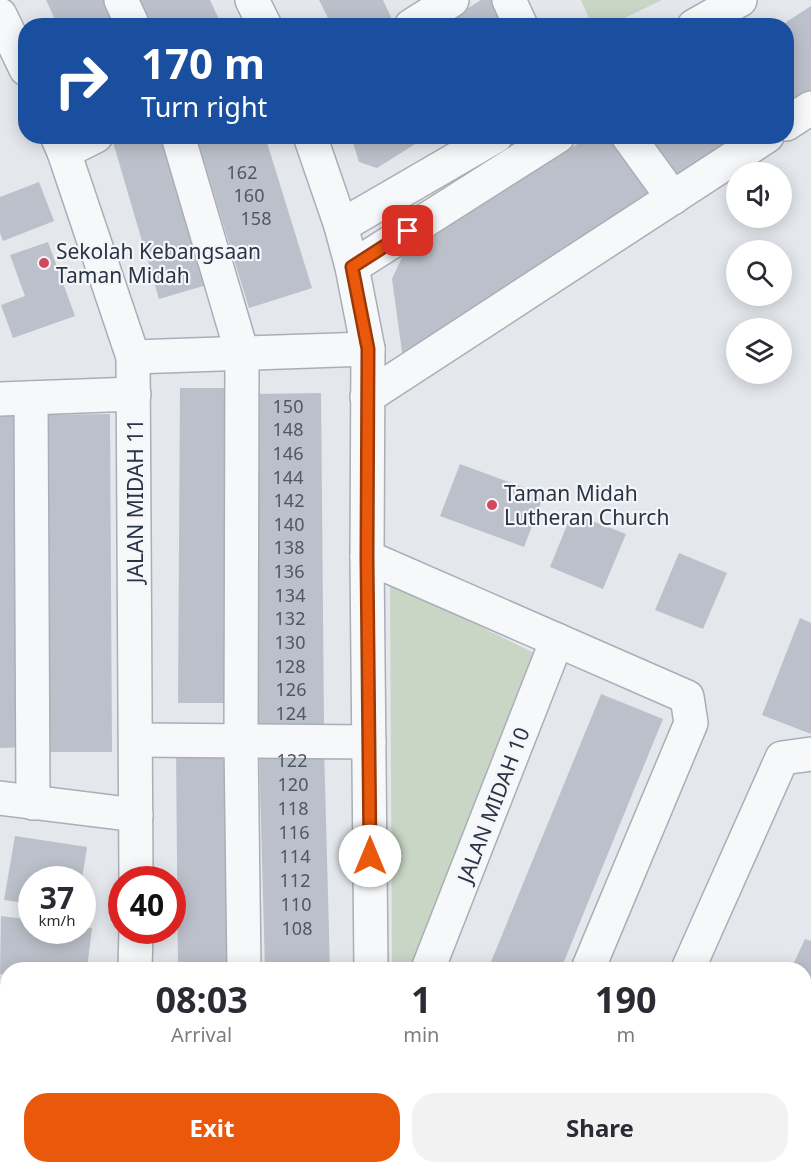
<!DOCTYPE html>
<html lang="en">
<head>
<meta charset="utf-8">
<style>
  body { margin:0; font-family:"Noto Sans",sans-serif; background:#f2f2f3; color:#2b2b33; height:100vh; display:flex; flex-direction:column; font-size:22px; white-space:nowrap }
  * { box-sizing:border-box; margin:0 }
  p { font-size:20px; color:#7c7c81 }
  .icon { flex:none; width:33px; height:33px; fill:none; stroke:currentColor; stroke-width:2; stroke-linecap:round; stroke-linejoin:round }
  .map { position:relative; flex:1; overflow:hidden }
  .drawer { position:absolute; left:0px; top:962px; width:812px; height:212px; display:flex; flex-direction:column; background:#fff; border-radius:24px 24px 0 0; box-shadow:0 3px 15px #0003 }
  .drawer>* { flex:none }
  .banner { position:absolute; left:18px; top:18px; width:776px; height:126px; border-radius:24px; box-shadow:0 3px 15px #0003; background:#1a4fa0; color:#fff; overflow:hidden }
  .controls { position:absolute; left:726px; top:162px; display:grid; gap:12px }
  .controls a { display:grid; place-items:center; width:66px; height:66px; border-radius:50%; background:#fff; box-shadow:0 3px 15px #0003; font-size:30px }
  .speed { position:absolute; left:18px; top:866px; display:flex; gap:12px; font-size:30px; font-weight:700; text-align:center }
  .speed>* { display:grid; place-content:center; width:78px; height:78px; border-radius:50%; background:#fff; box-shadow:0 3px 15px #0003; line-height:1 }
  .speed small { font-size:15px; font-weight:400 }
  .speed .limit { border:9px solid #d22; background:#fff; color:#111 }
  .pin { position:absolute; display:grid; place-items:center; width:51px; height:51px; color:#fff; margin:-26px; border-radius:12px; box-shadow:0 3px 9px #0006 }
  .me { position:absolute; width:66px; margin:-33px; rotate:0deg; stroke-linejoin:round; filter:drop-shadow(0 0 4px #0008) }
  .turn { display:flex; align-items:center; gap:21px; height:126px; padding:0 24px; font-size:27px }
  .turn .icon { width:78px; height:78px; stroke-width:2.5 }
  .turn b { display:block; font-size:42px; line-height:51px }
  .eta { display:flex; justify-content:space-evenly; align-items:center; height:102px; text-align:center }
  .eta b { font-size:36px; font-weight:700; line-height:42px }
  .button { display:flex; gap:12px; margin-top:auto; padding:12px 24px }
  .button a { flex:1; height:69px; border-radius:24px; background:#ea580c; color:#fff; font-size:24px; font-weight:700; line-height:69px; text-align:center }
  .button a+a { background:#f2f2f3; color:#2b2b33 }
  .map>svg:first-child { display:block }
  .green { fill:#c9d6c5 }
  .building { fill:#bbc0ca }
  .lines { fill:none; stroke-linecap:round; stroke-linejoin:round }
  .minor-casing { stroke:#a9aeb7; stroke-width:36 }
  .minor { stroke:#f7f8fa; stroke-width:33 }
  .route-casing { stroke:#983908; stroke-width:15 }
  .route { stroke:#ea580c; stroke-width:10 }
  .poi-dot { fill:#d1495b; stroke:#f4f6f9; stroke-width:2 }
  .labels { text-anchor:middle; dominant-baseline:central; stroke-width:4.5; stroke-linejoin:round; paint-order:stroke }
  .number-label { font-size:18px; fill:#4f5766 }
  .poi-label { font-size:21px; fill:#2b3445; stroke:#f4f6f9; text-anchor:start }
  .street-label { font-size:21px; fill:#2b3445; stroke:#f4f6f9 }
</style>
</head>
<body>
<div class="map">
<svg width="811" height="1172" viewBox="0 0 811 1172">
  <rect width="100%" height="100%" fill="#e4e7ec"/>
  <!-- green -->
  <g class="green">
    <polygon points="581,0 662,0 610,25 592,25"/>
    <polygon points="390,582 534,653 416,969 392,969"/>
  </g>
  <!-- building -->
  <g class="building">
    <polygon points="46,0 107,0 118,26 58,26"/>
    <polygon points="136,0 210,0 222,26 148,26"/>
    <polygon points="319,0 383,0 395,26 332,26"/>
    <polygon points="481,0 495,0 507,26 440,26"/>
    <polygon points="811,6 811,99 786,115 786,26 780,26"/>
    <polygon points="131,136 167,136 210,284 159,299 113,142"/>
    <polygon points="196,136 265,136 312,288 249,308"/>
    <polygon points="351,136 428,136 377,168 359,162"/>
    <polygon points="590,136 614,136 654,199 403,359 392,279 403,255"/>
    <polygon points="641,136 752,136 673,186"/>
    <polygon points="39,182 54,221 3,241 0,233 0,197"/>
    <polygon points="48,242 75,316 13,338 1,305 25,296 10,255"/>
    <polygon points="180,388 237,388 235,703 178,703"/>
    <polygon points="321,393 324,724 257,725 254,394"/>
    <polygon points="0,402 18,402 26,747 0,748"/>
    <polygon points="110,414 112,752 45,752 43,415"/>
    <polygon points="460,464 544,495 524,547 440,516"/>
    <polygon points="572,513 626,534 603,589 550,567"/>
    <polygon points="679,553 727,573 703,629 655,610"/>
    <polygon points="800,618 811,623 811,734 762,715"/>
    <polygon points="601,694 663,719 591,895 561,969 488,969"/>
    <polygon points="231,745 233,969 178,969 176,746"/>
    <polygon points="324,747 330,969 265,969 259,749"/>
    <polygon points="15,836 87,847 82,879 32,879 32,904 4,900"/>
    <polygon points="1,916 32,920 32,930 82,930 82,927 92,928 87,969 8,969 8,975 0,974"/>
    <polygon points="805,939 811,941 811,1102 804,1117 804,969 791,969"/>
    <polygon points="0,982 8,984 8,1022 0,1043"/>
    <polygon points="271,1166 310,1166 308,1172 269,1172"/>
    <rect x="434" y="1166" width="52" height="6"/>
  </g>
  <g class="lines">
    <defs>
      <g id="minor">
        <polyline points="121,0 133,26"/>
        <polyline points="252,0 265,26"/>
        <polyline points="509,0 521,26"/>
        <polyline points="0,15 26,69"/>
        <polyline points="411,26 452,0"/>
        <polyline points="694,26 740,0"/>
        <polyline points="786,124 811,108"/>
        <polyline points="57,136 64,152 133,357 136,879"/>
        <polyline points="178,136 242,353 241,742 244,969"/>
        <polyline points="310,136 341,226 352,267 368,349 367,557 371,969"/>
        <polyline points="628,136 673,198"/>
        <polyline points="64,152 96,136"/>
        <polyline points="341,226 496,136"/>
        <polyline points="352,267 558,136"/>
        <polyline points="133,357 368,349"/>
        <polyline points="367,397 767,136"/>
        <polyline points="31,398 33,803"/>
        <polyline points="0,399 134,394"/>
        <polyline points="367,557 687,697 691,723 588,969"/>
        <polyline points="136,740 369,742"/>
        <polyline points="0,798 136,815"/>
        <polyline points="135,969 136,930"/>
        <polyline points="428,969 557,640"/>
        <polyline points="688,969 782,758 811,754"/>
        <polyline points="0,1139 8,1142"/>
        <polyline points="73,1166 91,1172"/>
        <polyline points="372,1166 372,1172"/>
        <polyline points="655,1166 671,1172"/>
        <polyline points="605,1172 607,1166"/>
      </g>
    </defs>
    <!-- minor casing -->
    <use href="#minor" class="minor-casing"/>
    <!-- minor -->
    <use href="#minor" class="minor"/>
  </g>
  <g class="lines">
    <defs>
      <polyline id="route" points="370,856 367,557 368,349 352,267 408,231"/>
    </defs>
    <!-- route casing -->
    <use href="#route" class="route-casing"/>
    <!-- route -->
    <use href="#route" class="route"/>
  </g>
  <!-- markers -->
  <g class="poi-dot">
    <circle cx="44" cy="263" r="6"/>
    <circle cx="492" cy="505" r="6"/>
  </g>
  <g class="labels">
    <!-- number labels -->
    <g class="number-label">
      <text x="242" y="172">162</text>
      <text x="249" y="195">160</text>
      <text x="256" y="218">158</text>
      <text x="288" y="406">150</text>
      <text x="288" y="429">148</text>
      <text x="288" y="453">146</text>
      <text x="288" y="477">144</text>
      <text x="289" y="500">142</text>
      <text x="289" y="524">140</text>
      <text x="289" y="547">138</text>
      <text x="289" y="571">136</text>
      <text x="290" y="595">134</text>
      <text x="290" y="618">132</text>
      <text x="290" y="642">130</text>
      <text x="290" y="666">128</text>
      <text x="291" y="689">126</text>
      <text x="291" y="713">124</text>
      <text x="292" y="760">122</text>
      <text x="293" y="784">120</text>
      <text x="293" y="808">118</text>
      <text x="294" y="832">116</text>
      <text x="295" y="856">114</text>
      <text x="295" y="880">112</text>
      <text x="296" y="904">110</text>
      <text x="297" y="928">108</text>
    </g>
    <!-- poi labels -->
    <g class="poi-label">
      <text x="56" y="251">Sekolah Kebangsaan<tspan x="56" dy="24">Taman Midah</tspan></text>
      <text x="504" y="493">Taman Midah<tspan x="504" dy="24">Lutheran Church</tspan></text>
    </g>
    <!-- street labels -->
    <g class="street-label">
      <text transform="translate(135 501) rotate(-90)">JALAN MIDAH 11</text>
      <text transform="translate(493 805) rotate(-69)">JALAN MIDAH 10</text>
    </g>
  </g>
</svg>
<div class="controls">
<a><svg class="icon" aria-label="sound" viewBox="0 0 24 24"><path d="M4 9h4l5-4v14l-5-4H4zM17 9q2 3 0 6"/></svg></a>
<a><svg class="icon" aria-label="search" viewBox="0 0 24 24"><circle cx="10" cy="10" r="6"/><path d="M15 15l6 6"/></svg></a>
<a><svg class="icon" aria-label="layers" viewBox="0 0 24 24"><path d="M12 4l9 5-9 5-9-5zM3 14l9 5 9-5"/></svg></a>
</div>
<div class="speed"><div>37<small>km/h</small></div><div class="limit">40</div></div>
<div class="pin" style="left:408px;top:231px;background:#d93025"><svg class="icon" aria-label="arrive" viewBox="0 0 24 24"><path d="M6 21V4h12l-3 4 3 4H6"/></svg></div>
<svg class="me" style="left:370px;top:856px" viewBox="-20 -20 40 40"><circle r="19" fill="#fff"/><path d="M0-13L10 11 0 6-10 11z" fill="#ea580c"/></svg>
<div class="banner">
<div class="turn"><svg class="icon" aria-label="right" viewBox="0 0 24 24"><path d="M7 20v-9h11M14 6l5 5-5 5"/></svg><div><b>170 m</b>Turn right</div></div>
</div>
<section class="drawer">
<div class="eta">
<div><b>08:03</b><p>Arrival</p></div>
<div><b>1</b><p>min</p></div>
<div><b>190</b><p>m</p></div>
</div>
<div class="button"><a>Exit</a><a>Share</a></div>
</section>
</div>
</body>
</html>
